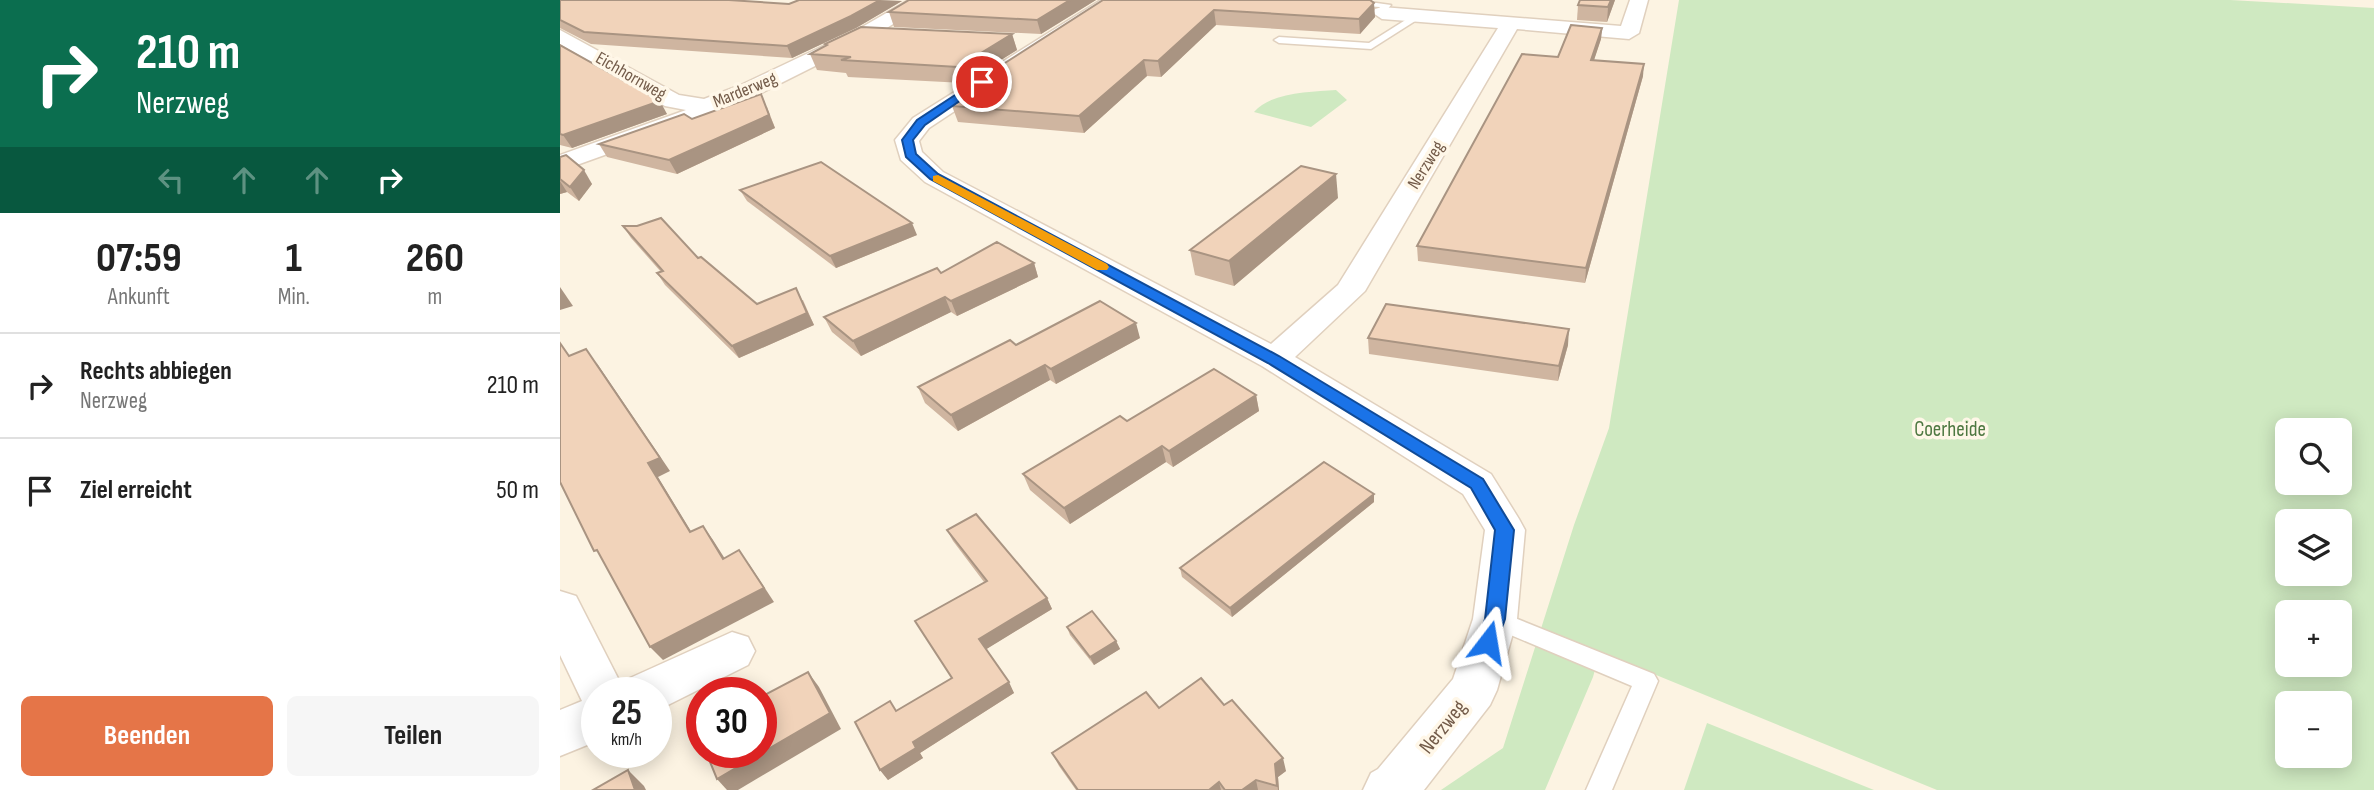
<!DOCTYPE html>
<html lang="de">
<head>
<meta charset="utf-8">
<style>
  body { margin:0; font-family:"Sofia Sans Condensed",sans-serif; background:#f6f6f6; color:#222; height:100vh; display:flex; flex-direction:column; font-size:26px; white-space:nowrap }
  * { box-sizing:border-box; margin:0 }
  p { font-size:23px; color:#767676 }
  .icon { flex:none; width:38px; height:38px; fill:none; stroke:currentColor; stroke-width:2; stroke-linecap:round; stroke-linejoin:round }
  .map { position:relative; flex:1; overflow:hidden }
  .panel { display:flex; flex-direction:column; background:#fff; width:560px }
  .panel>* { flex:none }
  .guide { background:#0b6e4f; color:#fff; overflow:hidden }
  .controls { position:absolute; left:1715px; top:418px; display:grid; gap:14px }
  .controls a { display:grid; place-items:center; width:77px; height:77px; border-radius:10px; background:#fff; box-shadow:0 4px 18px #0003; font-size:35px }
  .speed { position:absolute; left:21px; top:677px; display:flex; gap:14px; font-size:35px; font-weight:700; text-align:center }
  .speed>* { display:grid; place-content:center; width:91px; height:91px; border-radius:50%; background:#fff; box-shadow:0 4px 18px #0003; line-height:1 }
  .speed small { font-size:18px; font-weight:400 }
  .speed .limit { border:10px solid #d22; background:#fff; color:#111 }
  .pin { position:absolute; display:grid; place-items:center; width:60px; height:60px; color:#fff; margin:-30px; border:4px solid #fff; border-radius:50%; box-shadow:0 2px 7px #0007 }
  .me { position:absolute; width:77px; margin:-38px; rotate:14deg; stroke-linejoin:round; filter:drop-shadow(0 0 5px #0008) }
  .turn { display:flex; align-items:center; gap:24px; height:147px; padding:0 21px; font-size:32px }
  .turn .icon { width:91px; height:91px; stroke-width:2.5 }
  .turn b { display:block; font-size:49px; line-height:60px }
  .lanes { display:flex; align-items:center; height:66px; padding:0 21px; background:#0003; justify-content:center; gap:35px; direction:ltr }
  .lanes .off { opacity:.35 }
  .eta { display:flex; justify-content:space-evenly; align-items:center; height:119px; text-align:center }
  .eta b { font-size:42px; font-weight:700; line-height:49px }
  .action { display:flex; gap:14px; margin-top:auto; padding:14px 21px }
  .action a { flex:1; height:80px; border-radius:10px; background:#e57548; color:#fff; font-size:28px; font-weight:700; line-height:80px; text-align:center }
  .action a+a { background:#f6f6f6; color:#222 }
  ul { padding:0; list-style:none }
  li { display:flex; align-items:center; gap:21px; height:105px; padding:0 21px; border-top:2px solid #e0e0e0 }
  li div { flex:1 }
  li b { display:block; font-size:26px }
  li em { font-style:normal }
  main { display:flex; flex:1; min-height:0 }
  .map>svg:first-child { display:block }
  .green { fill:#cfe9c1; fill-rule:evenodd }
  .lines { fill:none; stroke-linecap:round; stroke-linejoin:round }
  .lane-casing { stroke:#e0d0be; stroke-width:3 }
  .street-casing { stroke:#e0d0be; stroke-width:3 }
  .lane { fill:#fff; fill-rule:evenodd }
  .street { fill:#fff; fill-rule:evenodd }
  .wall { fill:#cfb5a0 }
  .shaded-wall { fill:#a99482 }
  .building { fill:#f1d3ba; stroke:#a99482; stroke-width:2 }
  .route { fill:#1a73e8; stroke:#114b97; stroke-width:2 }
  .slow { fill:#f59e0b }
  .labels { text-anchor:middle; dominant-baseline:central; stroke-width:7; stroke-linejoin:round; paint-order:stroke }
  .far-street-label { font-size:18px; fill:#735b49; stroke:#fff7e8 }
  .park-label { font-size:21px; fill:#4e7841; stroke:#fff7e8 }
  .street-label { font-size:21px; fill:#735b49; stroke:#fff7e8 }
</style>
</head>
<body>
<main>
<section class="panel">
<div class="guide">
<div class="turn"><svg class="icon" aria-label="right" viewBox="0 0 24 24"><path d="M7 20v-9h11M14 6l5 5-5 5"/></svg><div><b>210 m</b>Nerzweg</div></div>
<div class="lanes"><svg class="icon off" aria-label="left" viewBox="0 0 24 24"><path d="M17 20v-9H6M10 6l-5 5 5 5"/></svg><svg class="icon off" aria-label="ahead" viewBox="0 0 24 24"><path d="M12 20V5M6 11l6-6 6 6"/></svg><svg class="icon off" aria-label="ahead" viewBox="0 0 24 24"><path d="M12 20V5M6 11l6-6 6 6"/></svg><svg class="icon" aria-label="right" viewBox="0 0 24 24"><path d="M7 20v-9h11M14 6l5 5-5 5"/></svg></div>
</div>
<div class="eta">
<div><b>07:59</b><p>Ankunft</p></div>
<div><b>1</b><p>Min.</p></div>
<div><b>260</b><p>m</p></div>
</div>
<ul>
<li><svg class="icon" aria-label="right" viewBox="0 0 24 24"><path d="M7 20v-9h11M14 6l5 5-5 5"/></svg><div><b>Rechts abbiegen</b><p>Nerzweg</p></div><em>210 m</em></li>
<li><svg class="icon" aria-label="arrive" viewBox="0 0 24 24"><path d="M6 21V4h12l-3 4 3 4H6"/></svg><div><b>Ziel erreicht</b></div><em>50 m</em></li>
</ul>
<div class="action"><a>Beenden</a><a>Teilen</a></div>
</section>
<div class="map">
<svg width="1814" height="790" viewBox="0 0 1814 790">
  <rect width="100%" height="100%" fill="#fcf3e2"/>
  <!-- green -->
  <g class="green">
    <path d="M 1119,0 L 1670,0 L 1814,8 L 1814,790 L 1377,790 L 1040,652 L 1033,677 L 985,790 L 881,790 L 943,748 L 1014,525 L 1049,428 ZM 1727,430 L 1780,430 L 1780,483 L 1727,483 ZM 1727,522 L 1780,522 L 1780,574 L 1727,574 ZM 1727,612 L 1780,612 L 1780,665 L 1727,665 ZM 1727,704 L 1780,704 L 1780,756 L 1727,756 Z"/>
    <path d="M 776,90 L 787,100 L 751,127 L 694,112 C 711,92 751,92 776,90 Z"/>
    <polygon points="1147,723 1314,790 1124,790"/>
  </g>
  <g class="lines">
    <defs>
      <g id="lane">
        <polygon points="752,0 795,0 831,5 822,16 817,13 820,7 757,3"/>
        <polygon points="855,14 863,16 811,49 719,43 714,40 719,37 809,43"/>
        <polygon points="935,610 1094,674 1098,681 1052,790 1026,790 1072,686 927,625 924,619 927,613"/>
      </g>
      <g id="street">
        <polygon points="349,0 371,0 311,38 197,95 154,111 142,120 0,171 0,155 126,110 105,106 0,44 0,30 119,95 144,99 181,85 297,30"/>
        <polygon points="541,0 563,0 369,128 359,141 362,152 383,172 711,344 778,285 938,28 822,19 813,13 815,9 822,7 1061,26 1070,0 1088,0 1079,33 1069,39 957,29 805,291 735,357 931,474 959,519 965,530 957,619 937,690 930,705 864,790 803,790 811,773 818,769 893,679 913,619 925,530 903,494 702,366 365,182 341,160 335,140 353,118"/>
        <polygon points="0,591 16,596 64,690 70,678 172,632 188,637 195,651 188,665 96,711 96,693 37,693 37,741 0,756 0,710 22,701 0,655"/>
      </g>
    </defs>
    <!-- lane casing -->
    <use href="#lane" class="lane-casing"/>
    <!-- street casing -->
    <use href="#street" class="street-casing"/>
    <!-- lane -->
    <use href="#lane" class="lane"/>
    <!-- street -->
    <use href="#street" class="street"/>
  </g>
  <!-- wall -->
  <g class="wall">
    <polygon points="0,0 229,4 239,0 342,1 296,28 232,58 31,44 0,28"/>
    <polygon points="536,0 481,34 334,27 329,12"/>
    <polygon points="543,0 812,1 815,17 800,34 656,25 601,77 587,76 524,133 398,122 392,106 435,75 434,70"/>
    <polygon points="1020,0 1055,0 1047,22 1017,20 1018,5"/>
    <polygon points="1042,28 1041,39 1034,60 1083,76 1025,283 858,261 857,246 998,57"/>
    <polygon points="452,34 457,50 404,83 288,77 286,73 257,70 250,54 265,46 265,44"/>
    <polygon points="0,45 107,114 12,148 0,145"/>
    <polygon points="207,107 215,128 117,174 47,157 39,144 132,119"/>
    <polygon points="0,157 32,184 19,201 7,192 0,194"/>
    <polygon points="180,190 357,235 276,268 187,201"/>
    <polygon points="778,198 674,286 635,275 630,250"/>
    <polygon points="63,226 138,258 197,304 243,300 254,325 179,358 105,285 97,273 101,272 71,238"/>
    <polygon points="474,263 478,277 397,316 391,312 301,356 272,332 264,317 381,273"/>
    <polygon points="580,338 496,384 490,380 398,431 365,403 358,387 456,345"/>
    <polygon points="808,338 1008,345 998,381 809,354"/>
    <polygon points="696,395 699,411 613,467 606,462 510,524 470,490 463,474 567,421"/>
    <polygon points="814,494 814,502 672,617 622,577 620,568"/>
    <polygon points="387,530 487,598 492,609 426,649 454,693 360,753 363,758 328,780 320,770 330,701 336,711 392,678 355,621 424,582 393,541"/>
    <polygon points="507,627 556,641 560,649 534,665 510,635"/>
    <polygon points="664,705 726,771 718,777 719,790 516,790 499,766 492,753 599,708"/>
  </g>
  <!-- shaded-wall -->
  <g class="shaded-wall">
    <polygon points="320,0 342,1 296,28 232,58 227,46"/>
    <polygon points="510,0 536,0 481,34 477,20"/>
    <polygon points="810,0 811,0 812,5 814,3 815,17 800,34 799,19"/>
    <polygon points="1051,0 1055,0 1047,22 1048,7"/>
    <polygon points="654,10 656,25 601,77 598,61"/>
    <polygon points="1042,28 1041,39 1030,72 1031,60"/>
    <polygon points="452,34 457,50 404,83 398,67"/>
    <polygon points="584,60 587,76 524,133 519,116"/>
    <polygon points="1084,64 1083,76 1025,283 1026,268"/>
    <polygon points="201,94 215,128 117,174 109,160"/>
    <polygon points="100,101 107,114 12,148 3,135"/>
    <polygon points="24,170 32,184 19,201 10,187"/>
    <polygon points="776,174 778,198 674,286 669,261"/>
    <polygon points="0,181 7,192 0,194"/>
    <polygon points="352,223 357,235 276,268 270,256"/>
    <polygon points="474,263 478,277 397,316 391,301"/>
    <polygon points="0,287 13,306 0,310"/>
    <polygon points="236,288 254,325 179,358 172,346"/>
    <polygon points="385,297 391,312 301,356 293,341"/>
    <polygon points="576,323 580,338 496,384 491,369"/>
    <polygon points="1009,329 1008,345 998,381 999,366"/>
    <polygon points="36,362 110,471 98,477 140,546 130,532 88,463"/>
    <polygon points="485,365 490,380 398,431 391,415"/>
    <polygon points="696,395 699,411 613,467 609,451"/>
    <polygon points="602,446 606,462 510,524 504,508"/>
    <polygon points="814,494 814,502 672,617 670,608"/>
    <polygon points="143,526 153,540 174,573 163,559"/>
    <polygon points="189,564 214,602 103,660 90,647"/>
    <polygon points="487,598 492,609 425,650 419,639"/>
    <polygon points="556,641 560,649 534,665 530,657"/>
    <polygon points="248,672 259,687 281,729 178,790 167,790 157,779"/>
    <polygon points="449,682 454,693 360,753 363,758 328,780 320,770 353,742"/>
    <polygon points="723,758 726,771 718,777 719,790 718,790 715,764"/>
    <polygon points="68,770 84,786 86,790 75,790"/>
    <polygon points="696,780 698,790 682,790"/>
    <polygon points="659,782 661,790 649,790"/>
  </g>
  <!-- building -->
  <g class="building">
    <polygon points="0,0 169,0 229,4 239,0 320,0 291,16 227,46 24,32 0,20"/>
    <polygon points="349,0 510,0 477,20 329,12"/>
    <polygon points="543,0 810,0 814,3 799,19 654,10 598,61 584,60 519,116 392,106 442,70 434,70"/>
    <polygon points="1020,0 1051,0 1048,7 1018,5"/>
    <polygon points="1011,25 1042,28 1031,60 1084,64 1026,268 857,246 962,54 998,57"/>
    <polygon points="301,27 452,34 398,67 281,60 291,57 250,54 267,45 265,44"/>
    <polygon points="0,45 100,101 3,135 0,134"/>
    <polygon points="201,94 209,115 109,160 39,144 124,114 132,119"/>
    <polygon points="6,155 24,170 10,187 0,179 0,157"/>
    <polygon points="261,162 352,223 270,256 180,190"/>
    <polygon points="741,166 776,174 669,261 630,250"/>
    <polygon points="101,218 138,258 141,257 197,304 236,288 247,313 172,346 97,273 103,271 63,226 77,226"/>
    <polygon points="437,242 474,263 391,301 385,297 293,341 264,317 377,268 381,273"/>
    <polygon points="540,301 576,323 491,369 485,365 391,415 358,387 450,340 456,345"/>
    <polygon points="826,304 1009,329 999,366 808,338"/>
    <polygon points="0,343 9,356 26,349 100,458 88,463 130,532 143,526 163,559 179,550 204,588 90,647 37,550 34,551 0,482"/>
    <polygon points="654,369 696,395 609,451 602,446 504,508 463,474 560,416 567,421"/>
    <polygon points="764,462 814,494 670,608 620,568"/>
    <polygon points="416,514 487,598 419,639 449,682 353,742 356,748 320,770 295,722 330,701 336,711 392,678 355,621 427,581 387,530"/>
    <polygon points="532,611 556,641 530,657 507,627"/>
    <polygon points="248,672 270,713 157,779 146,752 201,752 201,697"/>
    <polygon points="641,678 664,705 672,700 723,758 715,764 717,786 696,780 682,790 665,790 659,782 649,790 518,790 492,753 586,692 599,708"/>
    <polygon points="142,730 142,741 139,732"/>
    <polygon points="68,770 75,790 33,790"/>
  </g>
  <!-- route -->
  <polygon class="route" points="418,80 427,82 365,125 353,140 356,154 378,174 719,356 923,479 954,530 945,619 935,648 928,651 921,648 917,642 925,619 935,530 911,488 708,363 370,179 346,157 342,140 357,120"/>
  <!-- slow -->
  <polygon class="slow" points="378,175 547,264 549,267 547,270 537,270 373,181 373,176"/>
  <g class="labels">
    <!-- far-street labels -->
    <g class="far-street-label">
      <text transform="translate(71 76) rotate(30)">Eichhornweg</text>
      <text transform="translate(185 90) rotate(-22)">Marderweg</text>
      <text transform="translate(866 165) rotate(-58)">Nerzweg</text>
    </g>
    <!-- park labels -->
    <g class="park-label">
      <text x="1390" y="429">Coerheide</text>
    </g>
    <!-- street labels -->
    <g class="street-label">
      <text transform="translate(883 727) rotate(-51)">Nerzweg</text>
    </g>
  </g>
</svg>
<div class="controls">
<a><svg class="icon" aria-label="search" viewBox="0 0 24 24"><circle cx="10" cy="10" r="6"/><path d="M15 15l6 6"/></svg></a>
<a><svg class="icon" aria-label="layers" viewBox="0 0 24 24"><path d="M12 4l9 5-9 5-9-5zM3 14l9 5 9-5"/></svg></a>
<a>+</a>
<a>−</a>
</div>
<div class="speed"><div>25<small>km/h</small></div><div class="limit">30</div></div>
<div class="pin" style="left:422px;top:82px;background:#d93025"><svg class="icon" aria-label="arrive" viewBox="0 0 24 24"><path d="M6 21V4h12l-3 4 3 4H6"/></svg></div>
<svg class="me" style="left:928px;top:642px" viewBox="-20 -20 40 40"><path d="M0-17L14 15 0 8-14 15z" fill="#1a73e8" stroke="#fff" stroke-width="4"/></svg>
</div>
</main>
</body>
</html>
